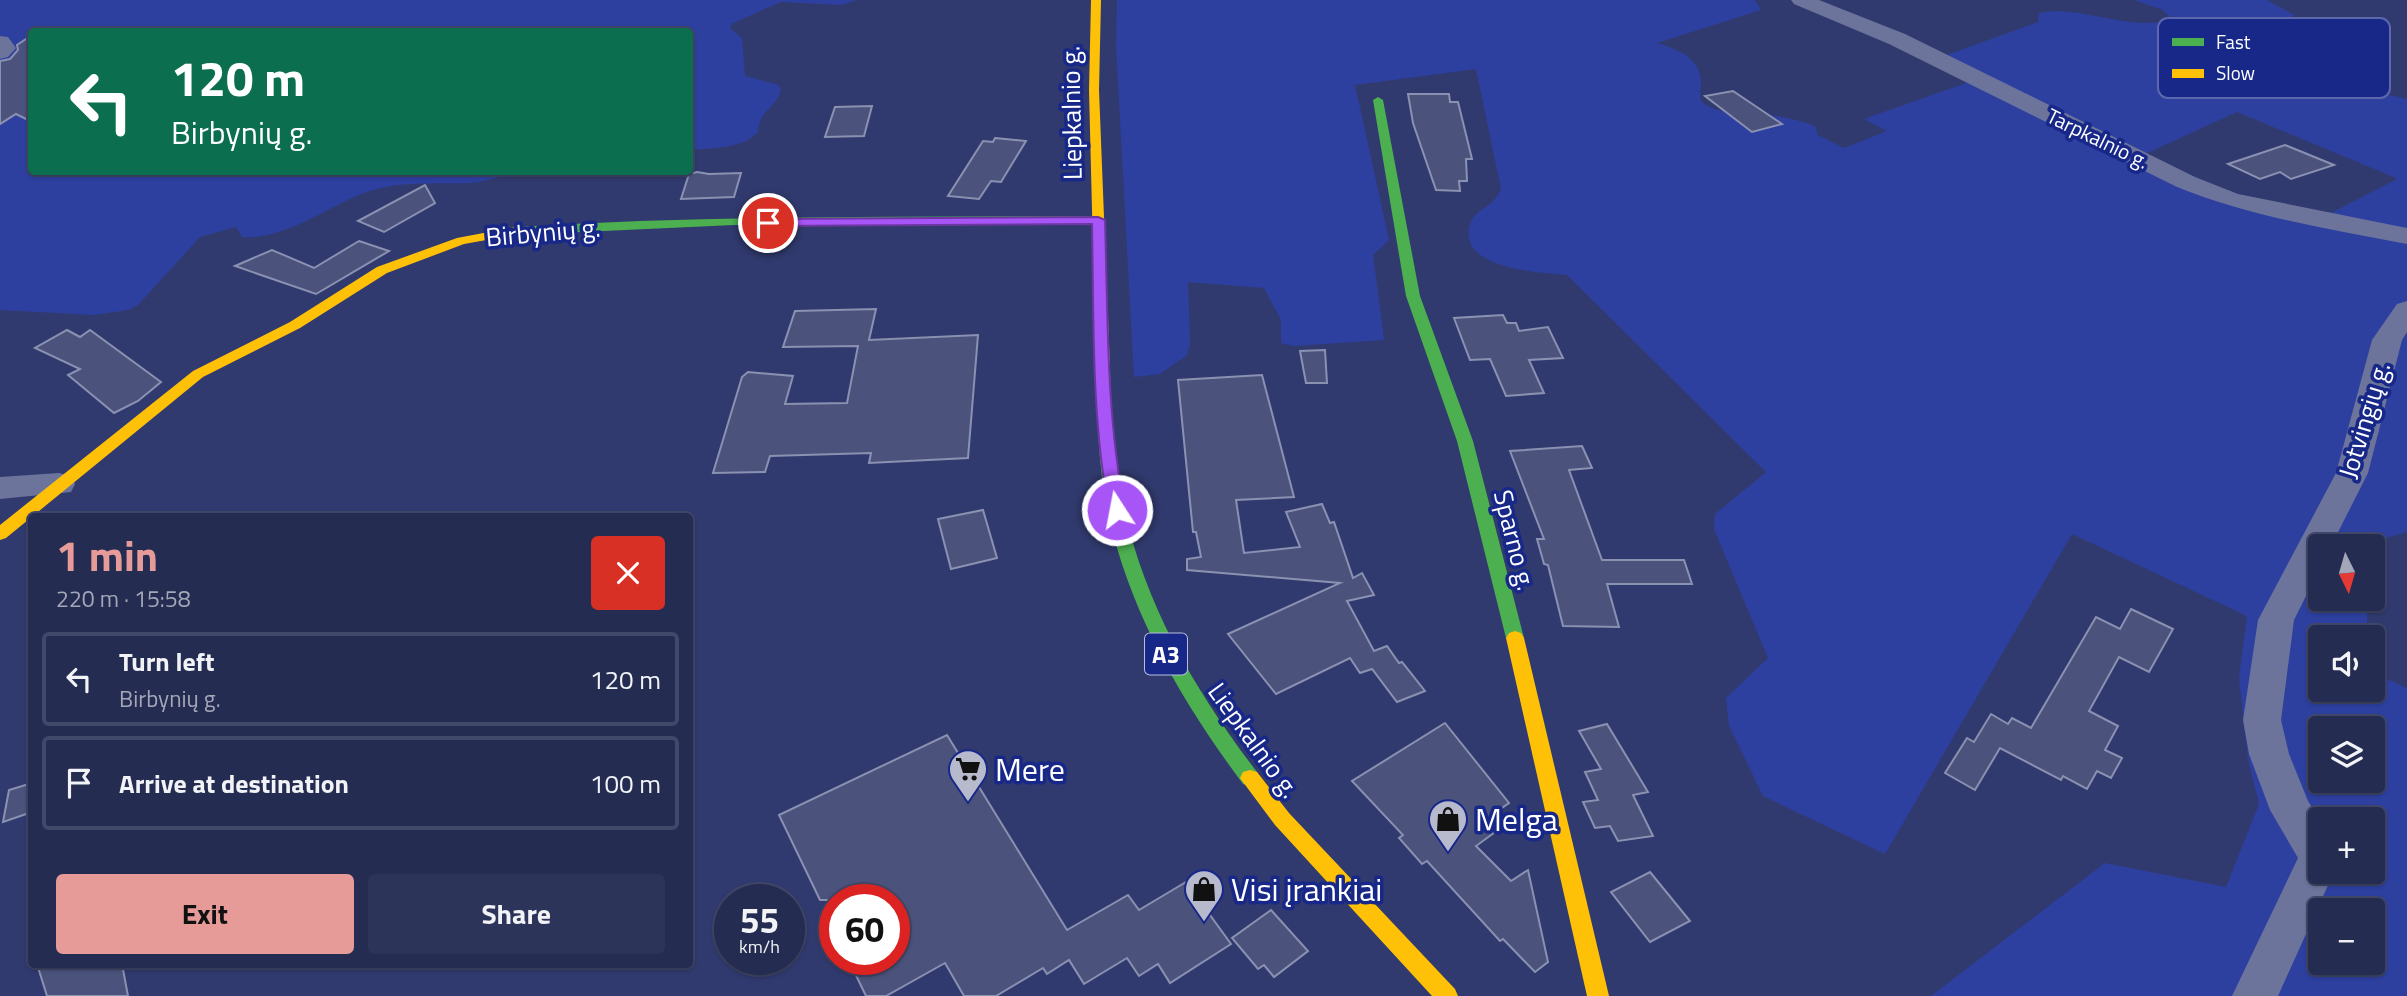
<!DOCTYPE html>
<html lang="en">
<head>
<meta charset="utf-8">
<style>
  body { margin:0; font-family:"Titillium Web",sans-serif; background:#2d3459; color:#f1f3f6; height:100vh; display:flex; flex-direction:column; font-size:26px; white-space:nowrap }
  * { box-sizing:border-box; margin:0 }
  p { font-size:23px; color:#a3a7b8 }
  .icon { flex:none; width:38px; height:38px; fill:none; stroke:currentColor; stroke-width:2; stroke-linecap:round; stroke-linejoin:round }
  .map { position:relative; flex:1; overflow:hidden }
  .drawer { position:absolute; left:28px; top:513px; width:665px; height:455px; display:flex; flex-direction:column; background:#252c52; border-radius:7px; box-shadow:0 2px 5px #0004,0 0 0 2px #424869 }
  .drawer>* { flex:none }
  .guide { position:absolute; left:28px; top:28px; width:665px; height:147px; border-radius:7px; box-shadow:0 2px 5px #0004,0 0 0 2px #424869; background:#0b6e4f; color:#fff; overflow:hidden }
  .needle { width:46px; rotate:175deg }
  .buttons { position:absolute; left:2308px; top:534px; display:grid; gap:14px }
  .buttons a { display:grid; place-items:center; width:77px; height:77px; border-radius:7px; background:#252c52; box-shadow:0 2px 5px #0004,0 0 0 2px #424869; font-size:35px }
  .speed { position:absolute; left:714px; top:884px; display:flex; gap:14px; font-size:35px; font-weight:700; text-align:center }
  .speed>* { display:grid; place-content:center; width:91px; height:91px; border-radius:50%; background:#252c52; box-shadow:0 2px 5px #0004,0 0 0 2px #424869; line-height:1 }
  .speed small { font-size:18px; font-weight:400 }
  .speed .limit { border:10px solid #d22; background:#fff; color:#111 }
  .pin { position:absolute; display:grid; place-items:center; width:60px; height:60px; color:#fff; margin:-30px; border:4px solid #fff; border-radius:50%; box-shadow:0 2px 7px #0007 }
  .me { position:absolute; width:77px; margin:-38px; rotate:349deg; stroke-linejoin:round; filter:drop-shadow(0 0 5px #0008) }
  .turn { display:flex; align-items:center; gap:24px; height:147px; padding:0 28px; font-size:32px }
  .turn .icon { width:91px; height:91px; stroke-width:2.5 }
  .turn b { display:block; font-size:49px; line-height:60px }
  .round { display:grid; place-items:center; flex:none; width:74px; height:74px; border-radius:7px; background:#2d3459 }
  .headline { display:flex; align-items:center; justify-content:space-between; height:119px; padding:0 28px }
  h1 { font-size:42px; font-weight:700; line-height:52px; color:#e69b98 }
  .button { display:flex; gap:14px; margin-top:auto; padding:14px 28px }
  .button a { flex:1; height:80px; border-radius:7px; background:#e69b98; color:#111; font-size:28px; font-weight:700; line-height:80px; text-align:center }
  .button a+a { background:#2d3459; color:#f1f3f6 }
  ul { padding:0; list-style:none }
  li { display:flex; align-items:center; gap:21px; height:94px; margin:0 14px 10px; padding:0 14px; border:4px solid #424869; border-radius:7px }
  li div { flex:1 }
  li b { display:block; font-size:26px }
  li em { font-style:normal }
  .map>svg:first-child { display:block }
  .green { fill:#2d40a0; fill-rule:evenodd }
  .building { fill:#4b537d; stroke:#8b91b1; stroke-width:2 }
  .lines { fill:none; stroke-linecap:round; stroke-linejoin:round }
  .street { fill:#6c749c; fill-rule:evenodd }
  .fast { fill:#4caf50; fill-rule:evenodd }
  .slow { fill:#ffc107; fill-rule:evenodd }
  .route { fill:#a855f7; stroke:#6d37a1; stroke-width:2 }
  .labels { text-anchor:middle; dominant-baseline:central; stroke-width:7; stroke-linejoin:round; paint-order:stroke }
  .far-street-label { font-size:21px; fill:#fff; stroke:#172888 }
  .shield { fill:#172888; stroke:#b9bedb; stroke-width:2 }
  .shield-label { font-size:24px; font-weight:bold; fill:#fff }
  .street-label { font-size:26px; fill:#fff; stroke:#172888 }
  .near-poi-label { font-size:32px; fill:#fff; stroke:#172888; text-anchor:start }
  .key { fill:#172888; stroke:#5d68ac; stroke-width:2 }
  .key-label { font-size:19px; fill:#fff }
</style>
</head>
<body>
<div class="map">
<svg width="2407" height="996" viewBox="0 0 2407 996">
  <rect width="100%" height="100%" fill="#313a6e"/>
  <!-- green -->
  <g class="green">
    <path d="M 0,0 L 857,0 L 841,5 L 781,2 L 731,24 L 731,29 L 742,38 L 745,76 L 779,85 L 781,91 C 774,110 760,109 758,132 C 743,149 711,148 690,150 L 690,32 L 32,32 L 32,172 L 519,172 C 501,176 483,183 466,183 C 431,184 397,181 364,193 C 324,208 286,240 242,237 L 236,227 L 200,237 L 138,305 L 128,310 L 94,315 L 0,310 Z"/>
    <path d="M 1117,0 L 1755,0 L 1761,10 L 1657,43 C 1676,48 1702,59 1701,83 C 1701,90 1699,94 1701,101 C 1716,115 1735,110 1754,113 C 1775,115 1796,119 1815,126 L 1818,135 L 1844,148 L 1887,131 L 1864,119 L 1986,76 L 1944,56 L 2038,22 L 2039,13 C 2083,4 2127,33 2172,19 L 2163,10 L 2134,0 L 2267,0 L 2294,15 C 2286,26 2258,25 2244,37 L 2254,44 L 2278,50 L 2359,88 L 2407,99 L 2407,532 L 2368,543 L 2367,546 L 2320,546 L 2320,598 L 2367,599 L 2367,637 L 2320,637 L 2320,690 L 2373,690 L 2373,673 L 2407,688 L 2407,996 L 1931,996 L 2105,863 L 2226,887 L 2259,804 L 2248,759 L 2239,678 L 2247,616 L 2072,534 L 1885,854 L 1763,796 L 1729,726 L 1726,698 L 1768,658 L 1714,529 L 1715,514 L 1766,472 L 1567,275 C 1541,273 1456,269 1470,224 C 1476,207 1493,209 1501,189 L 1476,69 L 1355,85 L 1389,240 L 1373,255 L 1384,340 L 1294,346 L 1281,343 L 1281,320 L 1264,288 L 1188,282 L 1190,344 L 1187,355 L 1160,374 L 1134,377 L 1116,46 ZM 2237,112 L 2396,178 L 2397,179 L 2327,215 L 2235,194 L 2143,155 ZM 2320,728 L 2373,728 L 2373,780 L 2320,780 ZM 2320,819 L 2373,819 L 2373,872 L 2320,872 ZM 2320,910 L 2373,910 L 2373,962 L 2320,962 Z"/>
  </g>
  <!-- building -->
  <g class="building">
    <polygon points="32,35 32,122 16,114 0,124 0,61 10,59 18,50 17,45"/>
    <polygon points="1733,91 1782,124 1752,132 1705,96"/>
    <polygon points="1408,94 1449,94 1450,102 1458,102 1472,159 1466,159 1467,181 1459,181 1460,191 1436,190 1413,123"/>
    <polygon points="872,106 864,136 825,137 835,107"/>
    <polygon points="995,138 1026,141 1001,182 991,181 979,199 948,196 983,141 993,142"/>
    <polygon points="2285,145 2334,165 2291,179 2280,172 2260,179 2228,164"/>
    <polygon points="697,172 709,174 741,173 734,197 681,199 689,174"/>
    <polygon points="425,185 435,203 384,232 358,221"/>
    <polygon points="359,241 389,251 316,294 235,266 272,250 314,268"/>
    <polygon points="876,309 869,340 978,335 968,458 869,463 871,453 770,456 765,472 713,473 742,377 748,372 793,376 785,404 847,403 858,346 783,347 795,311"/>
    <polygon points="1503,315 1507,323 1516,323 1519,331 1548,327 1563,358 1529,360 1544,393 1506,396 1490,359 1470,360 1454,318"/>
    <polygon points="67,330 80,337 90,330 161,382 138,401 114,413 68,375 80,369 35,348"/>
    <polygon points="1325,350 1327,383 1306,383 1300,351"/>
    <polygon points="1262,375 1294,497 1236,500 1244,553 1300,547 1286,512 1322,504 1330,523 1334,522 1353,578 1362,573 1374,595 1347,601 1374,651 1387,646 1399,663 1402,662 1425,691 1397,702 1372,669 1360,673 1350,658 1276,694 1228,634 1340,583 1187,570 1187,559 1201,557 1196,532 1193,532 1178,380"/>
    <polygon points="1582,446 1592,468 1569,470 1602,560 1684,560 1692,584 1607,584 1619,627 1563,626 1548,565 1544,564 1537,539 1544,539 1510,451"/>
    <polygon points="983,510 997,558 951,569 938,519"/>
    <polygon points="2131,609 2173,629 2149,672 2119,657 2089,711 2118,726 2105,750 2122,758 2111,778 2097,771 2087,789 2063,776 2061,780 2000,748 1975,790 1945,773 1967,738 1974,742 1991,714 2008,724 2012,718 2031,728 2096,617 2120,629"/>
    <polygon points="1445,723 1509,803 1486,819 1498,830 1476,846 1511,881 1528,870 1548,962 1535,972 1503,939 1500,941 1427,861 1422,864 1399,838 1403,835 1352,781"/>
    <polygon points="1607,724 1648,792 1633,795 1653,836 1618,841 1610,826 1595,828 1583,802 1598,800 1585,772 1601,769 1579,731"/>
    <polygon points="947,735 1067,930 1128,895 1139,910 1186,882 1231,944 1170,983 1158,964 1139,976 1127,958 1084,984 1069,960 1047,974 1043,968 996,996 964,996 945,963 886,996 866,996 848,959 894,959 894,900 820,900 779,815"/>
    <polygon points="32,783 32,812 3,822 9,790"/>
    <polygon points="1650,872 1690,921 1650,942 1611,892"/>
    <polygon points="1271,910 1308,951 1274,977 1264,965 1258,969 1232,938"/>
    <polygon points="37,964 122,964 128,996 47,996"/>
  </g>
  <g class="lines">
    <!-- street -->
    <g class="street">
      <path d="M 1791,0 L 1819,0 L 1905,34 L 2195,177 L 2238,194 L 2407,228 L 2407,244 C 2329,229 2251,217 2177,187 L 1889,44 L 1794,4 Z"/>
      <polygon points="0,36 8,37 16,48 8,57 0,59"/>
      <polygon points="2407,301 2407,332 2402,340 2368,473 2331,546 2320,546 2320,568 2294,620 2281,720 2289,754 2308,801 2320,820 2320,872 2334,872 2278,996 2232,996 2298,858 2270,810 2249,754 2243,720 2258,620 2336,473 2372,340 2397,304"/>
      <polygon points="59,473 71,476 75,484 71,492 0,499 0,477"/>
    </g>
    <!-- fast -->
    <g class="fast">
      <polygon points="1378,97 1383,100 1420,296 1473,441 1524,638 1521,643 1509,643 1506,638 1457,441 1406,296 1373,100"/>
      <path d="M 1098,216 L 1102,217 L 1102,223 L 734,225 L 516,235 L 510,231 L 516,227 C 710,215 904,217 1098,216 Z"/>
      <path d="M 1103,365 L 1110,369 C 1111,403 1112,437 1117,470 C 1133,584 1188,682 1257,772 L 1260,778 L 1257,784 L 1250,786 L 1243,784 C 1182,702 1130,613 1108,513 C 1098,465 1097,417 1096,369 Z"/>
    </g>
    <!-- slow -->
    <g class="slow">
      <polygon points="1091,0 1101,0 1099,90 1110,369 1103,373 1096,369 1089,90"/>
      <polygon points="516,227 522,231 520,234 464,244 387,273 300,328 203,377 6,538 0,540 0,525 193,371 290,322 377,267 457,238"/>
      <polygon points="1515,631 1521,633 1524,638 1609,996 1587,996 1506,638 1509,633"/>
      <polygon points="1250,770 1257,772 1289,813 1455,989 1458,996 1432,996 1275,825 1240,778 1243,772"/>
    </g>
  </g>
  <!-- route -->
  <path class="route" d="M 1098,217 L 1105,220 C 1108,317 1106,415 1125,510 L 1117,516 L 1109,510 C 1091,416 1094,320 1092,224 L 768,226 L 762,223 L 768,219 Z"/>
  <!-- icons -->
  <defs>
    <symbol id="supermarket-pin" viewBox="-11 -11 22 30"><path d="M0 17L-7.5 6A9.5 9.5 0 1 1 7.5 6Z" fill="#b7bacc" stroke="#172888"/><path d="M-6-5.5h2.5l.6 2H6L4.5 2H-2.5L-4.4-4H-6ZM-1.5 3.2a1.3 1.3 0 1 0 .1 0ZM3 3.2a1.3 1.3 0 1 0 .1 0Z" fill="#111"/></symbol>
    <symbol id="shop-pin" viewBox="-11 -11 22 30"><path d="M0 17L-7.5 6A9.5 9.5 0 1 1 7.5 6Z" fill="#b7bacc" stroke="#172888"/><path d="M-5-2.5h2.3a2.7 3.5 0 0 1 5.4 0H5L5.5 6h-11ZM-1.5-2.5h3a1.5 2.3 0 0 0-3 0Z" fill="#111"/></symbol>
  </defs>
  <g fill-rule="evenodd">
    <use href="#supermarket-pin" x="946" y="747" width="44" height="60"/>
    <use href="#shop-pin" x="1426" y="797" width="44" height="60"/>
    <use href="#shop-pin" x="1182" y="867" width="44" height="60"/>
  </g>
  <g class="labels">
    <!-- far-street labels -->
    <g class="far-street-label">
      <text transform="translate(2098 138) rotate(26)">Tarpkalnio g.</text>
    </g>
    <!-- shield labels -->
    <rect class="shield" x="1145" y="633.5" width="42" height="41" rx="5"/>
    <g class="shield-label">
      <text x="1166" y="654">A3</text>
    </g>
    <!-- street labels -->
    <g class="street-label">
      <text transform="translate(1071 113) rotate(-91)">Liepkalnio g.</text>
      <text transform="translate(543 232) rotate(-5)">Birbynių g.</text>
      <text transform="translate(2364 420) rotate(-73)">Jotvingių g.</text>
      <text transform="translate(1515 540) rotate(76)">Sparno g.</text>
      <text transform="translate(1254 740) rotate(54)">Liepkalnio g.</text>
    </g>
    <!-- near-poi labels -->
    <g class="near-poi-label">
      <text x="995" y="769">Mere</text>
      <text x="1475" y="819">Melga</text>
      <text x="1231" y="889">Visi įrankiai</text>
    </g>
  </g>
  <!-- legend -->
  <rect x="2158" y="18" width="232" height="80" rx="10" class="key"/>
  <rect x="2172" y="38" width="32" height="8" fill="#4caf50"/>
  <rect x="2172" y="69" width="32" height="9" fill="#ffc107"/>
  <g class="key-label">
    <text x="2216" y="49">Fast</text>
    <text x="2216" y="80">Slow</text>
  </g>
</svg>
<div class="buttons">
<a><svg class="needle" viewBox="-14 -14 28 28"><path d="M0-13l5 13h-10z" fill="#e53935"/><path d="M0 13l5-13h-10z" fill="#a3a7b8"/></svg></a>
<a><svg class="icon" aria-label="sound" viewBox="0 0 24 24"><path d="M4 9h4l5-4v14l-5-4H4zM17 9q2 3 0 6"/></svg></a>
<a><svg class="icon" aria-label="layers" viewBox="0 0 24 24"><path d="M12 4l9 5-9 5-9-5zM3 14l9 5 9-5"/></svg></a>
<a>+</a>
<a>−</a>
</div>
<div class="speed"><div>55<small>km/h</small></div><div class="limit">60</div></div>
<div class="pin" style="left:768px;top:223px;background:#d93025"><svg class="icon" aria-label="arrive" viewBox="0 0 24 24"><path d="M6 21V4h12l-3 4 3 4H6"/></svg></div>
<svg class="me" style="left:1117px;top:510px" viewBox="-20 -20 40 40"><circle r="17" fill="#a855f7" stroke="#fff" stroke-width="3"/><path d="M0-11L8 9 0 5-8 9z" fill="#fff"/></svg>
<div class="guide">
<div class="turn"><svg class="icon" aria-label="left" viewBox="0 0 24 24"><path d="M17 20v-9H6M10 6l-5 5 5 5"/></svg><div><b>120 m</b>Birbynių g.</div></div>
</div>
<section class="drawer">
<div class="headline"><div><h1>1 min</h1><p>220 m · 15:58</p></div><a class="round" style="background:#d93025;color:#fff"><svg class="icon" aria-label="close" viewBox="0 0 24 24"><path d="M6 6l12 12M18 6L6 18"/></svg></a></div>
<ul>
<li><svg class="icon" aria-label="left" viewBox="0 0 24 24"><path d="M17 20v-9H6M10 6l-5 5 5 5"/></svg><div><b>Turn left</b><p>Birbynių g.</p></div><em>120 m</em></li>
<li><svg class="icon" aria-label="arrive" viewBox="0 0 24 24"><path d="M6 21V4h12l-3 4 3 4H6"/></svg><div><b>Arrive at destination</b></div><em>100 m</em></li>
</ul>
<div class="button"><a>Exit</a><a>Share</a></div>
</section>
</div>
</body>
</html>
